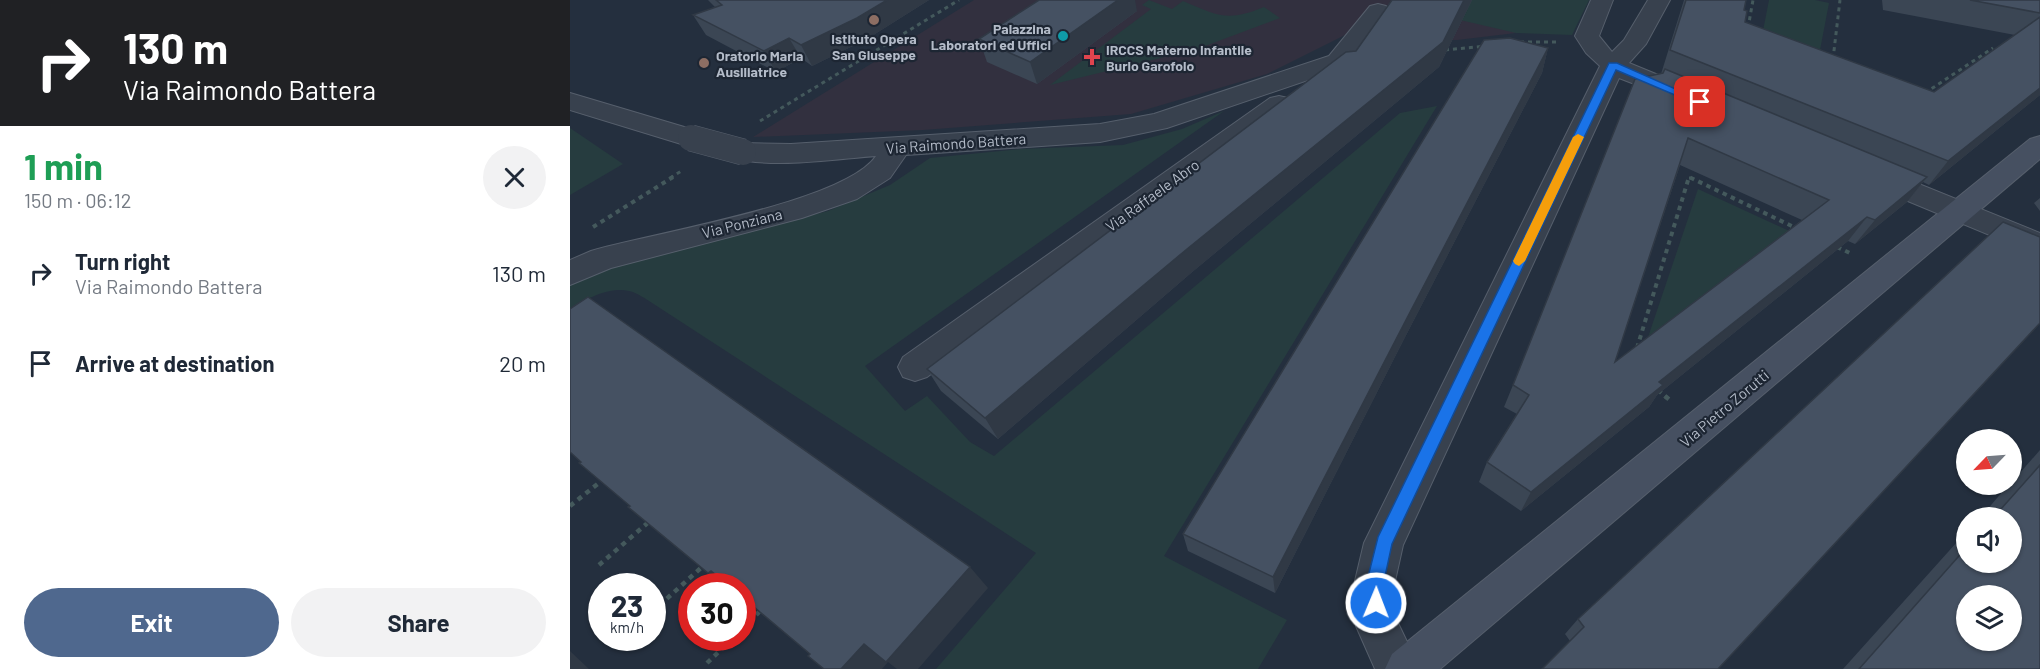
<!DOCTYPE html>
<html lang="en">
<head>
<meta charset="utf-8">
<style>
  body { margin:0; font-family:Barlow,sans-serif; background:#f2f2f3; color:#1f2937; height:100vh; display:flex; flex-direction:column; font-size:22px; white-space:nowrap }
  * { box-sizing:border-box; margin:0 }
  p { font-size:20px; color:#747a83 }
  .icon { flex:none; width:33px; height:33px; fill:none; stroke:currentColor; stroke-width:2; stroke-linecap:round; stroke-linejoin:round }
  .map { position:relative; flex:1; overflow:hidden }
  .details { display:flex; flex-direction:column; background:#fff; width:570px }
  .details>* { flex:none }
  .banner { background:#202124; color:#fff; overflow:hidden }
  .needle { width:39px; rotate:245deg }
  .tools { position:absolute; left:1386px; top:429px; display:grid; gap:12px }
  .tools a { display:grid; place-items:center; width:66px; height:66px; border-radius:50%; background:#fff; box-shadow:0 2px 4px #0004; font-size:30px }
  .speed { position:absolute; left:18px; top:573px; display:flex; gap:12px; font-size:30px; font-weight:700; text-align:center }
  .speed>* { display:grid; place-content:center; width:78px; height:78px; border-radius:50%; background:#fff; box-shadow:0 2px 4px #0004; line-height:1 }
  .speed small { font-size:15px; font-weight:400 }
  .speed .limit { border:9px solid #d22; background:#fff; color:#111 }
  .pin { position:absolute; display:grid; place-items:center; width:51px; height:51px; color:#fff; margin:-26px; border-radius:12px; box-shadow:0 3px 9px #0006 }
  .me { position:absolute; width:66px; margin:-33px; rotate:1deg; stroke-linejoin:round; filter:drop-shadow(0 0 4px #0008) }
  .turn { display:flex; align-items:center; gap:21px; height:126px; padding:0 24px; font-size:27px }
  .turn .icon { width:78px; height:78px; stroke-width:2.5 }
  .turn b { display:block; font-size:42px; line-height:51px }
  .round { display:grid; place-items:center; flex:none; width:63px; height:63px; border-radius:32px; background:#f2f2f3 }
  .overview { display:flex; align-items:center; justify-content:space-between; height:102px; padding:0 24px }
  h1 { font-size:36px; font-weight:700; line-height:45px; color:#1e9e55 }
  .primary-button { display:flex; gap:12px; margin-top:auto; padding:12px 24px }
  .primary-button a { flex:1; height:69px; border-radius:36px; background:#4f688e; color:#fff; font-size:24px; font-weight:700; line-height:69px; text-align:center }
  .primary-button a+a { background:#f2f2f3; color:#1f2937 }
  ul { padding:0; list-style:none }
  li { display:flex; align-items:center; gap:18px; height:90px; padding:0 24px }
  li div { flex:1 }
  li b { display:block; font-size:22px }
  li em { font-style:normal }
  main { display:flex; flex:1; min-height:0 }
  .map>svg:first-child { display:block }
  .medical { fill:#32303f }
  .green { fill:#263c3f }
  .lines { fill:none; stroke-linecap:round; stroke-linejoin:round }
  .street-casing { stroke:#565f6c; stroke-width:2 }
  .secondary-casing { stroke:#565f6c; stroke-width:2 }
  .path-far2 { stroke:#44595c; stroke-width:3; stroke-dasharray:4 4; stroke-linecap:butt }
  .path-far1 { stroke:#44595c; stroke-width:4; stroke-dasharray:4.5 4.5; stroke-linecap:butt }
  .path { stroke:#44595c; stroke-width:4.5; stroke-dasharray:5 5; stroke-linecap:butt }
  .street { fill:#38414e; fill-rule:evenodd }
  .secondary { fill:#465061; fill-rule:evenodd }
  .street-bridge-casing { stroke:#565f6c; stroke-width:27; stroke-linecap:butt }
  .street-bridge { stroke:#38414e; stroke-width:26 }
  .wall { fill:#3b4654; fill-rule:evenodd }
  .shaded-wall { fill:#303945 }
  .building { fill:#455162; stroke:#303945; stroke-width:1.5; fill-rule:evenodd }
  .route { fill:#1a73e8; stroke:#114b97; stroke-width:1.5 }
  .slow { fill:#f59e0b }
  .education-dot { fill:#8d6e63; stroke:#1d2633; stroke-width:2 }
  .culture-dot { fill:#0f9aa8; stroke:#1d2633; stroke-width:2 }
  .health-dot { fill:#e0444e; stroke:#1d2633; stroke-width:2 }
  .labels { text-anchor:middle; dominant-baseline:central; stroke-width:4.5; stroke-linejoin:round; paint-order:stroke }
  .far-poi-label { font-size:14px; font-weight:bold; fill:#b4bcc9; stroke:#1d2633; text-anchor:start }
  .street-label { font-size:15px; fill:#b4bcc9; stroke:#1d2633 }
</style>
</head>
<body>
<main>
<section class="details">
<div class="banner">
<div class="turn"><svg class="icon" aria-label="right" viewBox="0 0 24 24"><path d="M7 20v-9h11M14 6l5 5-5 5"/></svg><div><b>130 m</b>Via Raimondo Battera</div></div>
</div>
<div class="overview"><div><h1>1 min</h1><p>150 m · 06:12</p></div><a class="round"><svg class="icon" aria-label="close" viewBox="0 0 24 24"><path d="M6 6l12 12M18 6L6 18"/></svg></a></div>
<ul>
<li><svg class="icon" aria-label="right" viewBox="0 0 24 24"><path d="M7 20v-9h11M14 6l5 5-5 5"/></svg><div><b>Turn right</b><p>Via Raimondo Battera</p></div><em>130 m</em></li>
<li><svg class="icon" aria-label="arrive" viewBox="0 0 24 24"><path d="M6 21V4h12l-3 4 3 4H6"/></svg><div><b>Arrive at destination</b></div><em>20 m</em></li>
</ul>
<div class="primary-button"><a>Exit</a><a>Share</a></div>
</section>
<div class="map">
<svg width="1470" height="669" viewBox="0 0 1470 669">
  <rect width="100%" height="100%" fill="#242f3e"/>
  <!-- medical -->
  <polygon class="medical" points="404,0 985,0 946,33 887,40 812,39 777,34 697,74 561,114 353,130 183,137"/>
  <!-- green -->
  <g class="green">
    <path d="M 579,0 L 602,9 L 613,1 C 648,16 658,22 694,7 L 710,18 L 627,49 L 480,85 L 581,9 L 572,5 Z"/>
    <polygon points="837,0 1019,0 1002,35 946,33 873,16"/>
    <polygon points="1199,0 1245,0 1259,3 1246,71 1189,51"/>
    <path d="M 867,106 L 594,556 L 717,620 L 688,669 L 366,669 L 466,553 L 76,299 C 71,296 65,292 59,291 C 40,286 15,299 0,309 L 0,285 L 48,264 L 258,211 L 320,185 L 360,158 L 450,149 L 553,145 L 612,129 L 654,111 L 295,366 L 335,411 L 357,396 L 400,442 L 424,456 L 830,113 Z"/>
    <polygon points="0,128 53,164 0,195"/>
    <polygon points="1128,189 1228,235 1072,355"/>
  </g>
  <g class="lines">
    <defs>
      <g id="street">
        <polygon points="1021,0 1043,0 1029,36 1042,52 1054,40 1078,0 1100,0 1076,44 1059,63 1120,88 1124,94 1120,100 1111,102 1049,78 833,545 825,581 828,623 850,669 805,669 786,626 785,581 794,543 1030,66 1016,53 1005,36"/>
        <path d="M 808,4 L 816,6 L 820,11 C 805,32 769,90 741,79 L 597,128 L 530,142 L 336,155 L 320,178 L 287,199 L 232,218 L 41,268 L 0,285 L 0,260 L 21,251 C 81,233 274,203 306,156 C 265,159 203,169 163,158 L 159,152 L 163,146 L 173,143 L 221,144 L 530,124 L 584,114 L 759,56 L 800,6 Z"/>
        <polygon points="0,93 131,132 134,138 131,144 121,147 0,110"/>
        <polygon points="709,96 718,98 722,104 718,110 357,377 345,381 333,377 328,367 333,357 700,98"/>
        <polygon points="1302,165 1470,233 1470,256 1292,182 1288,175 1292,168"/>
      </g>
      <polygon id="secondary" points="1470,136 1470,159 870,669 815,669 822,654 1460,139"/>
    </defs>
    <!-- street casing -->
    <use href="#street" class="street-casing"/>
    <!-- secondary casing -->
    <use href="#secondary" class="secondary-casing"/>
    <!-- path-far2 -->
    <g class="path-far2">
      <polyline points="1178,28 1183,0"/>
      <polyline points="950,42 987,42"/>
      <polyline points="875,50 916,46"/>
      <polyline points="1263,59 1270,0"/>
      <polyline points="1355,93 1423,48"/>
      <polyline points="190,121 389,0"/>
      <polyline points="100,178 113,170"/>
      <polyline points="1119,178 1121,178"/>
    </g>
    <!-- path-far1 -->
    <g class="path-far1">
      <polyline points="23,227 103,177"/>
      <polyline points="1267,247 1282,254"/>
      <polyline points="1067,348 1119,177 1228,229"/>
      <polyline points="1088,390 1097,398"/>
    </g>
    <!-- path -->
    <g class="path">
      <polyline points="1095,396 1101,401"/>
      <polyline points="0,506 35,478"/>
      <polyline points="29,565 81,520"/>
      <polyline points="82,612 133,566"/>
      <polyline points="172,629 191,610"/>
      <polyline points="137,663 163,638"/>
    </g>
    <!-- street -->
    <use href="#street" class="street"/>
    <!-- secondary -->
    <use href="#secondary" class="secondary"/>
    <defs>
      <polyline id="street-bridge" points="121,138 173,152"/>
    </defs>
    <!-- street-bridge casing -->
    <use href="#street-bridge" class="street-bridge-casing"/>
    <!-- street-bridge -->
    <use href="#street-bridge" class="street-bridge"/>
  </g>
  <!-- wall -->
  <g class="wall">
    <polygon points="138,0 359,0 297,39 242,66 231,58 206,72 136,35 123,15 145,7"/>
    <polygon points="822,0 902,0 869,67 621,273 428,439 371,391 357,369 786,51"/>
    <path d="M 1114,0 L 1176,0 L 1174,10 L 1175,22 L 1364,92 L 1445,35 L 1313,10 L 1312,0 L 1470,0 L 1470,95 L 1359,185 L 1353,182 L 1337,202 L 1285,244 L 1278,241 L 1087,395 L 1079,407 L 951,511 L 909,482 L 917,462 L 947,414 L 934,407 L 943,385 L 1091,74 ZM 1110,165 L 1232,220 L 1045,362 Z"/>
    <polygon points="567,11 467,84 417,62 409,39"/>
    <polygon points="978,48 972,73 833,341 705,593 618,551 613,534"/>
    <polygon points="1470,198 1470,211 1464,203"/>
    <polygon points="1433,222 1000,641 995,634 1008,619"/>
    <polygon points="1470,450 1470,669 1273,669 1396,532 1396,562 1442,518 1410,518 1439,484 1442,484 1442,482"/>
  </g>
  <!-- shaded-wall -->
  <g class="shaded-wall">
    <polygon points="317,0 359,0 297,39 242,66 231,45"/>
    <polygon points="548,0 565,0 567,11 467,84 460,62"/>
    <polygon points="894,0 902,0 869,67 621,273 428,439 415,418 617,249"/>
    <polygon points="219,38 231,58 206,72 194,51"/>
    <polygon points="978,48 972,73 833,341 705,593 703,577 837,318"/>
    <polygon points="1470,88 1470,95 1359,185 1378,161"/>
    <polygon points="1357,177 1337,202 1285,244 1305,220"/>
    <polygon points="1297,217 1278,241 1087,395 1079,407 951,511 961,492 1089,382"/>
    <polygon points="400,567 418,588 348,669 327,669 318,662 312,669 271,669 294,644"/>
    <polygon points="141,571 159,586 138,573"/>
    <polygon points="0,651 19,669 0,669"/>
  </g>
  <!-- building -->
  <g class="building">
    <polygon points="146,0 317,0 287,18 231,45 219,38 194,51 123,15 152,5"/>
    <polygon points="469,0 548,0 460,62 409,39"/>
    <polygon points="822,0 894,0 873,42 617,249 415,418 357,369 776,52 786,51"/>
    <polygon points="1116,0 1176,0 1174,10 1177,11 1175,22 1364,92 1470,17 1470,88 1378,161 1100,50"/>
    <polygon points="1400,0 1470,0 1470,13"/>
    <polygon points="940,38 978,48 837,318 703,577 613,534 914,40"/>
    <path d="M 1095,69 L 1357,177 L 1305,220 L 1297,217 L 1089,382 L 1093,385 L 961,492 L 917,462 L 959,395 L 943,385 L 1065,79 L 1093,73 ZM 1118,138 L 1259,200 L 1045,362 L 1105,178 Z"/>
    <polygon points="1433,222 1470,237 1470,323 1148,669 972,669 1014,627 1008,619"/>
    <polygon points="18,297 400,567 316,662 294,644 271,669 254,669 238,656 240,654 172,597 172,586 159,586 141,571 138,573 58,507 60,506 9,463 11,462 0,452 0,309"/>
    <path d="M 1470,465 L 1470,669 L 1289,669 L 1396,548 L 1396,562 L 1442,562 L 1442,518 L 1423,518 ZM 1396,596 L 1442,596 L 1442,640 L 1396,640 Z"/>
  </g>
  <!-- route -->
  <polygon class="route" points="1039,63 1047,63 1135,102 1130,105 1126,104 1046,70 822,544 814,581 815,603 812,609 806,612 800,609 797,581 808,537"/>
  <!-- slow -->
  <polygon class="slow" points="1008,134 1014,137 955,261 949,266 945,264 943,261 1003,137"/>
  <!-- markers -->
  <g class="education-dot">
    <circle cx="304" cy="20" r="6"/>
    <circle cx="134" cy="63" r="6"/>
  </g>
  <circle class="culture-dot" cx="493" cy="36" r="6"/>
  <path class="health-dot" d="M519 48h6v6h6v6h-6v6h-6v-6h-6v-6h6z"/>
  <g class="labels">
    <!-- far-poi labels -->
    <g class="far-poi-label">
      <text x="481" y="28" text-anchor="end">Palazzina<tspan x="481" dy="16">Laboratori ed Uffici</tspan></text>
      <text x="304" y="38" text-anchor="middle">Istituto Opera<tspan x="304" dy="16">San Giuseppe</tspan></text>
      <text x="536" y="49">IRCCS Materno Infantile<tspan x="536" dy="16">Burlo Garofolo</tspan></text>
      <text x="146" y="55">Oratorio Maria<tspan x="146" dy="16">Ausiliatrice</tspan></text>
    </g>
    <!-- street labels -->
    <g class="street-label">
      <text transform="translate(386 143) rotate(-4)">Via Raimondo Battera</text>
      <text transform="translate(582 195) rotate(-36)">Via Raffaele Abro</text>
      <text transform="translate(172 223) rotate(-14)">Via Ponziana</text>
      <text transform="translate(1154 408) rotate(-40)">Via Pietro Zorutti</text>
    </g>
  </g>
</svg>
<div class="tools">
<a><svg class="needle" viewBox="-14 -14 28 28"><path d="M0-13l5 13h-10z" fill="#e53935"/><path d="M0 13l5-13h-10z" fill="#747a83"/></svg></a>
<a><svg class="icon" aria-label="sound" viewBox="0 0 24 24"><path d="M4 9h4l5-4v14l-5-4H4zM17 9q2 3 0 6"/></svg></a>
<a><svg class="icon" aria-label="layers" viewBox="0 0 24 24"><path d="M12 4l9 5-9 5-9-5zM3 14l9 5 9-5"/></svg></a>
</div>
<div class="speed"><div>23<small>km/h</small></div><div class="limit">30</div></div>
<div class="pin" style="left:1130px;top:102px;background:#d93025"><svg class="icon" aria-label="arrive" viewBox="0 0 24 24"><path d="M6 21V4h12l-3 4 3 4H6"/></svg></div>
<svg class="me" style="left:806px;top:603px" viewBox="-20 -20 40 40"><circle r="17" fill="#1a73e8" stroke="#fff" stroke-width="3"/><path d="M0-11L8 9 0 5-8 9z" fill="#fff"/></svg>
</div>
</main>
</body>
</html>
